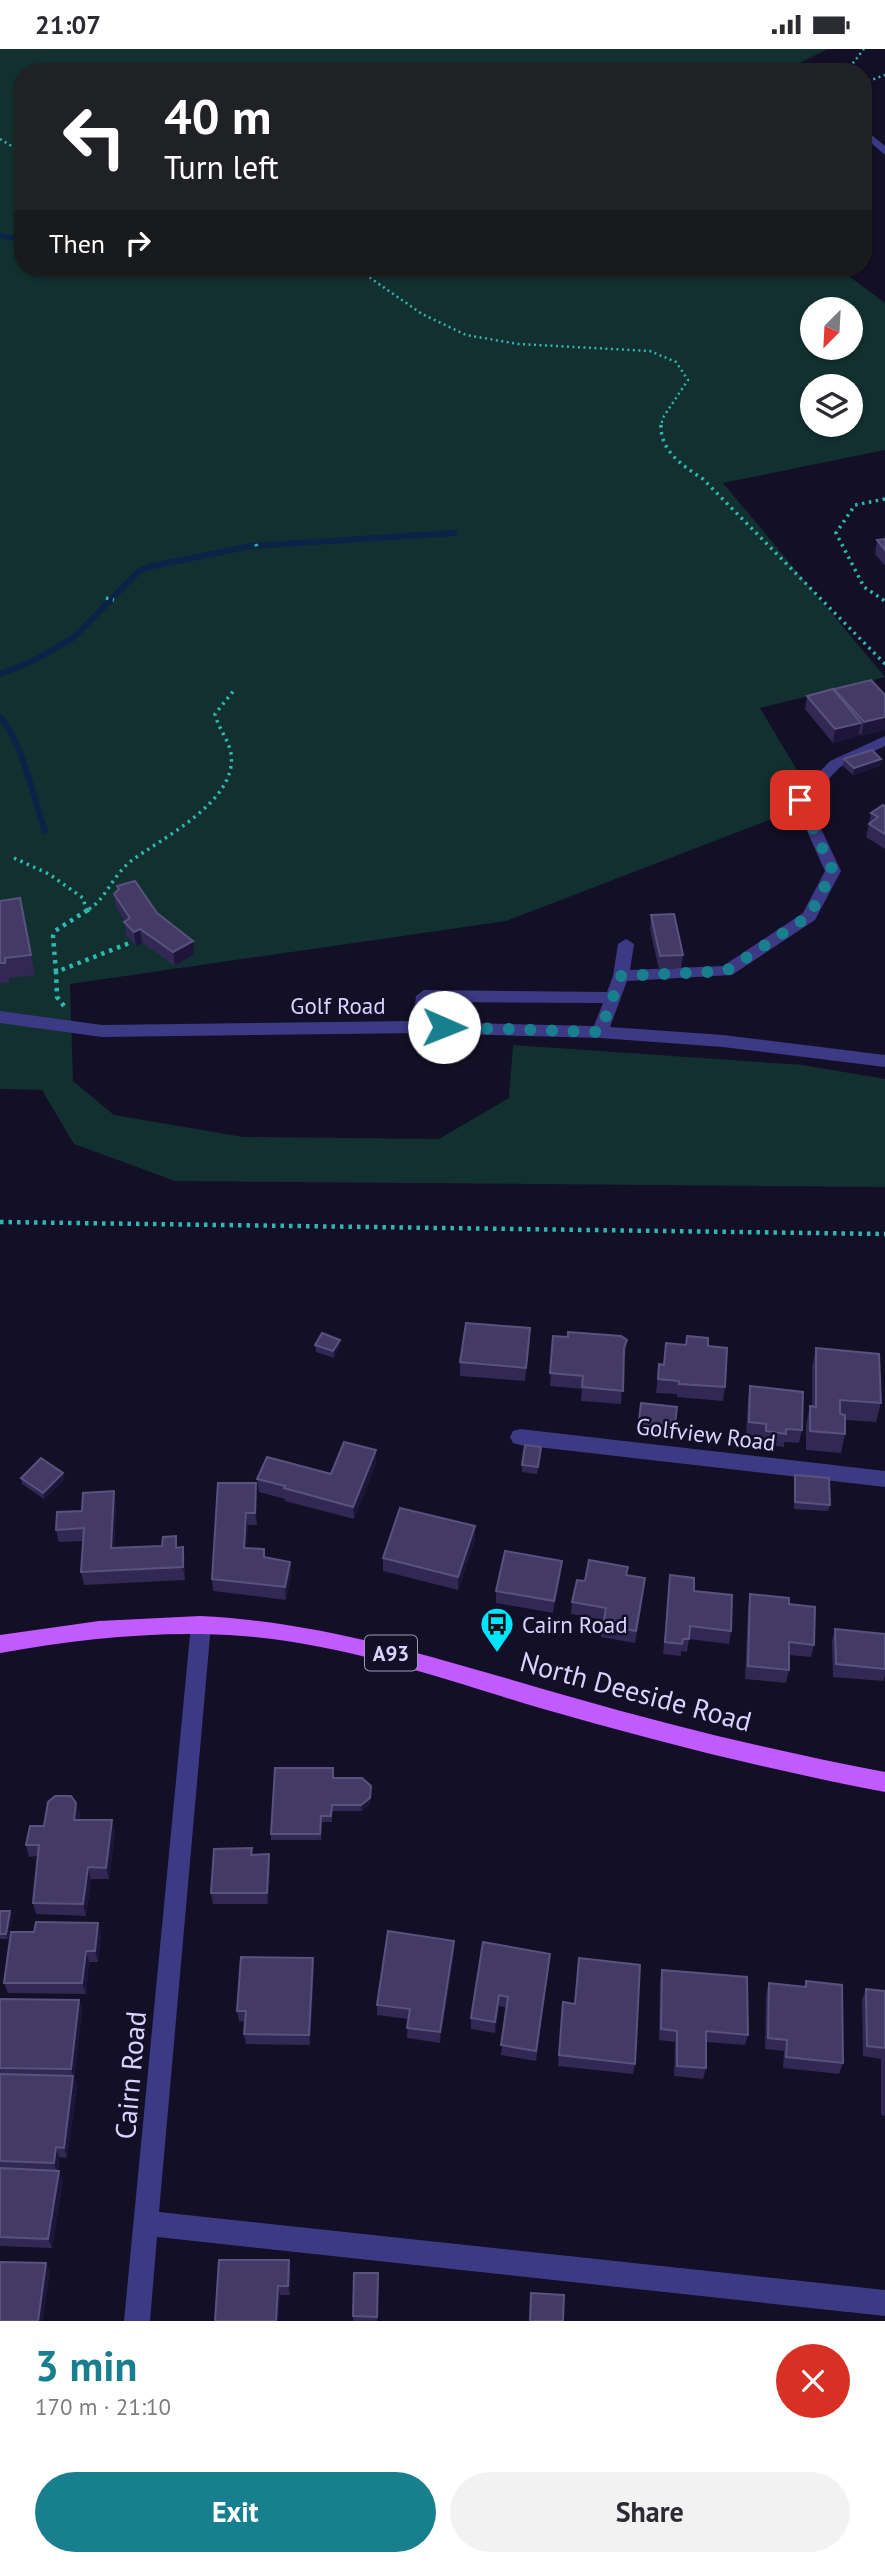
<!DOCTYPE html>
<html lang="en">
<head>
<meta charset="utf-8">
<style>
  body { margin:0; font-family:"PT Sans",sans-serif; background:#f2f2f3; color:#2b2b33; height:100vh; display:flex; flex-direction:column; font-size:26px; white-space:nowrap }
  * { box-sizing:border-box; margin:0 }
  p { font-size:23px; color:#7c7c81 }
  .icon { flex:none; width:38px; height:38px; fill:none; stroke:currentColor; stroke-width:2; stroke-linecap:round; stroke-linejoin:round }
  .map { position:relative; height:2272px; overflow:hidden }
  .details { display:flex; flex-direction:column; background:#fff; flex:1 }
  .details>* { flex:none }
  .guide { position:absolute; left:14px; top:14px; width:858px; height:214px; border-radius:28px; box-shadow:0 2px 5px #0004; background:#202124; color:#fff; overflow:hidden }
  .needle { width:46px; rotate:204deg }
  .tools { position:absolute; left:800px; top:248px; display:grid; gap:14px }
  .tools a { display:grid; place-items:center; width:63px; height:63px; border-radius:50%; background:#fff; box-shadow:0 2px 5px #0004; font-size:35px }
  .pin { position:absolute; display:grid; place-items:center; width:60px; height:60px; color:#fff; margin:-30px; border-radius:14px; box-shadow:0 4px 10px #0006 }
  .me { position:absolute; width:77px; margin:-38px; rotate:91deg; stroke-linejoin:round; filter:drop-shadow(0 0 5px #0008) }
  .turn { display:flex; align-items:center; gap:24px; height:147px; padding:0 35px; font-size:32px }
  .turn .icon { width:91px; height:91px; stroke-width:2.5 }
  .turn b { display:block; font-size:49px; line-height:60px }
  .then { display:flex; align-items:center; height:66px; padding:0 35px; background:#0003; gap:14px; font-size:26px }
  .round { display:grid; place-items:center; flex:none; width:74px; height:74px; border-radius:37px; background:#f2f2f3 }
  .overview { display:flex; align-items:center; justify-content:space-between; height:119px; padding:0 35px }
  h1 { font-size:42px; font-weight:600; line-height:52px; color:#187f8f }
  .action { display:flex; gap:14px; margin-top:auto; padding:14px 35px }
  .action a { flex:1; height:80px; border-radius:42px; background:#187f8f; color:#fff; font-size:28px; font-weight:600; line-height:80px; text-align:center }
  .action a+a { background:#f2f2f3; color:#2b2b33 }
  .status { display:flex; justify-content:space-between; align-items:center; height:49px; padding:0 35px; background:#fff; direction:ltr }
  .status svg { height:19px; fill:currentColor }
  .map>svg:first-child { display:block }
  .green { fill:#12302f; fill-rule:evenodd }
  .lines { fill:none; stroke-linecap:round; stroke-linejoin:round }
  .stream-far1 { stroke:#0c2248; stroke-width:5 }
  .stream { stroke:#0c2248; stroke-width:6 }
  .path-far2 { stroke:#2fb8b0; stroke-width:2.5; stroke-dasharray:2 3.5; stroke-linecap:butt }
  .path-far1 { stroke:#2fb8b0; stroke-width:3.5; stroke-dasharray:2.5 4.5; stroke-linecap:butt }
  .path { stroke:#2fb8b0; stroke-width:4.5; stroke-dasharray:3.5 5; stroke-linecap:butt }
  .minor { fill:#3d3a85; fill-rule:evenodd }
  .major { fill:#c25bff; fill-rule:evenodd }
  .wall { fill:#312854 }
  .shaded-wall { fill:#1d163a }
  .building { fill:#433a66; stroke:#5a527e; stroke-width:2 }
  .route { stroke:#187f8f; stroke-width:12; stroke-dasharray:0 21.6 }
  .labels { text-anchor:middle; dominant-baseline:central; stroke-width:5; stroke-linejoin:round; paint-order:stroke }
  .shield { fill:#130f26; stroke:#9e99be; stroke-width:2 }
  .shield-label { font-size:21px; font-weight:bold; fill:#d9d4ff }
  .street-label { font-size:23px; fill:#d9d4ff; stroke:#130f26 }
  .poi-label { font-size:23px; fill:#d9d4ff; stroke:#130f26; text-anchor:start }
  .near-street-label { font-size:28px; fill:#d9d4ff; stroke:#130f26 }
</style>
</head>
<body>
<div class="status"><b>21:07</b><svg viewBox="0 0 49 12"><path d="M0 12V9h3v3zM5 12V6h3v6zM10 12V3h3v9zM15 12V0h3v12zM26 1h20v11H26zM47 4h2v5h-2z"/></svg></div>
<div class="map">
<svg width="885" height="2272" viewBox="0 0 885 2272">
  <rect width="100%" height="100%" fill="#130f26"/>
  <!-- green -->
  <path class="green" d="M 0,0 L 828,0 L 781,23 L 23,23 L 23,219 L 838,219 L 885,254 L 885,401 L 723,434 L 885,628 L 760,659 L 816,753 L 506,872 L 70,935 L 73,1032 L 114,1066 L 243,1088 L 439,1090 L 509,1049 L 513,996 L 803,1016 L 885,1030 L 885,1138 L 175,1132 L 74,1095 L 42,1041 L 0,1040 ZM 812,261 L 850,261 L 850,299 L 812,299 ZM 812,338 L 850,338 L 850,376 L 812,376 Z"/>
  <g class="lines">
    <!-- stream-far1 -->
    <polyline class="stream-far1" points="0,187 23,190"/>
    <!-- stream -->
    <g class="stream">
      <polyline points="0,625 31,613 73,589 139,522 152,517 251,497 454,484"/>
      <path d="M 0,668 C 21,690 34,750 45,782"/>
    </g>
    <!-- path-far2 -->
    <g class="path-far2">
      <polyline points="846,23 864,0"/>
      <polyline points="863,34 885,26"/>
      <polyline points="0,90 23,104"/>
      <polyline points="356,219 422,265 466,286 518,295 650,302 676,313 688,331 664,367 660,378"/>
      <polyline points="178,225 182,219"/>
    </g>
    <!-- path-far1 -->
    <g class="path-far1">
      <path d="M 661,376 C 660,402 683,417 703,430 L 885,615"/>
      <polyline points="885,450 855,456 836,484 864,538 885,552"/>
      <polyline points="256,495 257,499"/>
      <polyline points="106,549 114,551"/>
      <polyline points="14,809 49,825 83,849 86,860"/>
      <path d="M 89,860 C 106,850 112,827 131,812 C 162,789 238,752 231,705 C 229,691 218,679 215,665 L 235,640"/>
    </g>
    <!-- path -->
    <g class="path">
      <polyline points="86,862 92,859"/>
      <polyline points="56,923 53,887 55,882 86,862 85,859"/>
      <polyline points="64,957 57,948 56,923 132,893"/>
      <polyline points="0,1173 885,1185"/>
    </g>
    <!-- minor -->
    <g class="minor">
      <polygon points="863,79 885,97 885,106 863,87"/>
      <path d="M 885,687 L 885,697 L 840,718 L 808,752 L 841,822 L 815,871 L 732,926 L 627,932 L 610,978 L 723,986 L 885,1006 L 885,1018 L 723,998 L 600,989 L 421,984 L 102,988 L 0,974 L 0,962 L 102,976 L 413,972 L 416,947 L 424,941 L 607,943 L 613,927 L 618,895 L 626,890 L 634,895 L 630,921 L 723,917 L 803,864 L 825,822 L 793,751 L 795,748 L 830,712 ZM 432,953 L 603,954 L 594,977 L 430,973 Z"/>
      <polygon points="520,1380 885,1422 885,1438 520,1396 513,1394 510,1388 513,1382"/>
      <polygon points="201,1567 208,1570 211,1576 159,2163 885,2241 885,2267 157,2188 150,2272 124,2272 191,1576 194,1570"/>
    </g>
    <!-- major -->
    <path class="major" d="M 200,1567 C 329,1573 448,1613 571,1648 C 675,1678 779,1703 885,1723 L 885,1743 C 769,1721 654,1692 540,1659 C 443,1630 345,1595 242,1587 C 161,1581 80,1590 0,1604 L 0,1586 L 99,1572 Z"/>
  </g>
  <!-- wall -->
  <g class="wall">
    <polygon points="885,490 885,517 875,505 877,491"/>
    <polygon points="834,640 885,646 885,681 861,687 859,684 858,687 833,694 805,660 807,647 834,642"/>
    <polygon points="844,710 880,717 853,726 843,717"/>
    <polygon points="885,757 885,800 866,788 871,764"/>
    <polygon points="117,837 157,864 194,905 175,917 142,894 136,897 126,886 125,872 116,859 114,845 118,842"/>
    <polygon points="20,849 35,926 9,929 9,934 0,935 0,852"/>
    <polygon points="651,866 683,906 681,919 659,921 650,880"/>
    <polygon points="553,1287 627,1291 626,1304 624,1310 621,1355 581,1352 582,1340 550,1337"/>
    <polygon points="687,1287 708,1297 725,1338 723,1352 677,1348 677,1345 656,1344 659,1315 663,1316 666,1294 686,1296"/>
    <polygon points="530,1292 525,1332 460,1327 460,1313"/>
    <polygon points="315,1296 340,1297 334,1309 316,1303"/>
    <polygon points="816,1299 881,1354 876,1373 845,1371 845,1385 841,1404 806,1401 806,1376 810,1357 812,1357 812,1318"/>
    <polygon points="750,1337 802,1381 799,1394 784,1393 784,1398 763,1395 763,1388 746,1386 748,1350"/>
    <polygon points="641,1354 677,1358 673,1391 637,1386"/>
    <polygon points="540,1404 537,1425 522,1423 522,1416"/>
    <polygon points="376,1414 354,1470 285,1452 285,1450 259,1443 257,1430 331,1425"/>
    <polygon points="63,1424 64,1431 44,1450 22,1435 21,1429"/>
    <polygon points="795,1426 830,1456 828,1462 794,1460 794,1433"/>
    <polygon points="218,1434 257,1447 257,1476 248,1476 246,1499 264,1500 265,1508 290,1513 291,1526 286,1551 213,1542 212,1530"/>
    <polygon points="116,1455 114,1499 183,1498 185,1511 185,1531 84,1536 81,1523 83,1492 59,1493 56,1481 82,1462"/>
    <polygon points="475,1477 475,1490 458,1541 383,1522 383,1509"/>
    <polygon points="561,1524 553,1564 496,1554 496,1542"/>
    <polygon points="627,1526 644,1542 635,1594 601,1588 604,1571 571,1565 572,1553 585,1532"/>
    <polygon points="670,1526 694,1542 731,1582 729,1595 689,1590 687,1603 681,1602 681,1607 663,1605"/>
    <polygon points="750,1545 789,1555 814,1596 811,1608 789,1606 789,1621 786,1634 745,1630 748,1558"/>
    <polygon points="835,1580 885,1585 885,1627 883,1632 833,1628 832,1592"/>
    <polygon points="334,1729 371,1743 370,1755 362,1762 332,1762 332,1773 322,1773 321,1791 271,1791 271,1785"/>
    <polygon points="76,1754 80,1765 79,1771 115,1783 109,1830 91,1830 86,1867 36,1865 33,1854 37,1807 29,1808 26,1796 44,1777"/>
    <polygon points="269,1805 270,1817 268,1855 213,1855 211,1844 252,1806"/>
    <polygon points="0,1862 10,1862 12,1868 8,1890 0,1890"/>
    <polygon points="98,1874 101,1885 98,1913 89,1913 86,1945 8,1944 4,1934 34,1883"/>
    <polygon points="454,1892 454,1903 440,1994 407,1989 408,1970 377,1966 377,1956"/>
    <polygon points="483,1893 549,1916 536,2012 501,2006 507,1959 499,1957 495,1984 471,1980 471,1969"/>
    <polygon points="313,1909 314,1919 310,1996 246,1995 244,1985 245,1973 239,1972 237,1962"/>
    <polygon points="662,1921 748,1986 745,1996 706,1993 706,2019 703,2030 674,2027 675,1993 659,1991 660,1931"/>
    <polygon points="806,1932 843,2014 839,2025 783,2019 784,2002 765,2000 766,1945 769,1934 804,1938"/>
    <polygon points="866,1940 885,1942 885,2067 881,2066 881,2010 863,2007 862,1951"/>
    <polygon points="0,1950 79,1951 82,1961 74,2030 77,2037 67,2109 59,2108 58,2121 63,2131 52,2199 0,2197"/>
    <polygon points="563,1953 635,2015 633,2025 558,2017"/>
    <polygon points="291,2220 290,2246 280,2246 278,2272 215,2272"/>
    <polygon points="379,2229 377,2272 353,2272 353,2267"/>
  </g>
  <!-- shaded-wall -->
  <g class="shaded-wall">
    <polygon points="885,668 885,681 861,687 864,673"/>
    <polygon points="861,674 858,687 833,694 835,680"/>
    <polygon points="881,710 880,717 853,726 854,719"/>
    <polygon points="140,880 142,894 136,897 134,883"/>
    <polygon points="193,892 194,905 175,917 173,903"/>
    <polygon points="340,1291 340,1297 334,1309 333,1302"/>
    <polygon points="627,1291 626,1304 623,1312 624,1299"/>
    <polygon points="376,1401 376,1414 354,1470 353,1458"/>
    <polygon points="63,1424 64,1431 44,1450 43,1444"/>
    <polygon points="256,1434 257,1447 257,1476 255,1464"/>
    <polygon points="114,1442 116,1455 113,1512 111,1499"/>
    <polygon points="246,1464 248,1476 245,1511 244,1499"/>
    <polygon points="475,1477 475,1490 458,1541 458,1528"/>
    <polygon points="183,1498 185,1511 185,1531 183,1518"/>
    <polygon points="562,1512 561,1524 553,1564 554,1552"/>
    <polygon points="290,1513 291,1526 286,1551 285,1538"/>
    <polygon points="371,1737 370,1755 362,1762 361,1756"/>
    <polygon points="76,1754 80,1765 77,1783 74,1771"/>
    <polygon points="112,1771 115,1783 109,1830 106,1819"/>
    <polygon points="269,1805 270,1817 268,1855 267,1844"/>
    <polygon points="88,1818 91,1830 86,1867 83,1855"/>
    <polygon points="10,1862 12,1868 8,1890 6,1885"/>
    <polygon points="98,1874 101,1885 98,1913 95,1902"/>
    <polygon points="454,1892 454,1903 440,1994 440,1983"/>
    <polygon points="86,1902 89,1913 86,1945 82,1934"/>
    <polygon points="313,1909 314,1919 310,1996 309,1986"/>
    <polygon points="499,1946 499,1957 495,1984 495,1973"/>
    <polygon points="79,1951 82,1961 74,2030 77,2037 67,2109 64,2099 73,2027 71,2020"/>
    <polygon points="56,2098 59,2108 57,2124 54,2114"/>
    <polygon points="59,2122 63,2131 52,2199 48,2190"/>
    <polygon points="289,2211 291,2220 290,2246 288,2237"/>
    <polygon points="46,2214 50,2223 43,2272 38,2272"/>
    <polygon points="278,2237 280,2246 278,2272 276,2272"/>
  </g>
  <!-- building -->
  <g class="building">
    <polygon points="885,490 885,501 877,491"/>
    <polygon points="871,631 885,646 885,668 864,673 834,640"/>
    <polygon points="833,640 861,674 835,680 807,647"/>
    <polygon points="872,701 881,710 854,719 844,710"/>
    <polygon points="883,756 885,757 885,785 869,775 878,768 871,764"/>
    <polygon points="135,832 157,864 193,892 173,903 140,880 134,883 124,873 130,869 114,845 119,840 117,837"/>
    <polygon points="20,849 31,906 5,909 5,914 0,914 0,852"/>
    <polygon points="674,865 683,906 660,907 651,866"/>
    <polygon points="466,1274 530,1279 526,1319 460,1313"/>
    <polygon points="568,1283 621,1287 627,1291 624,1299 623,1342 582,1338 583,1327 550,1324 553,1287 568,1288"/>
    <polygon points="322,1284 340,1291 333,1302 315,1296"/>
    <polygon points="687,1287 708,1289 708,1297 727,1299 725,1338 679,1335 679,1332 658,1330 659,1315 664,1316 666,1294 686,1296"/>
    <polygon points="816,1299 879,1305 881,1354 840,1351 840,1365 845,1366 845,1385 810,1382 810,1357 816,1358"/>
    <polygon points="750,1337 803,1343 802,1381 786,1380 786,1385 766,1382 766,1375 749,1373"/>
    <polygon points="641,1354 677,1358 674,1384 638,1380"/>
    <polygon points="344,1393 376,1401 353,1458 284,1439 285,1437 257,1430 267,1408 331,1425"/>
    <polygon points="525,1396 541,1398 538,1418 522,1416"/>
    <polygon points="41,1409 63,1424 43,1444 21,1429"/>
    <polygon points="795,1426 829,1429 830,1456 795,1453"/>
    <polygon points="218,1434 256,1434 255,1464 246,1464 244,1499 264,1500 264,1508 290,1513 285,1538 212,1530"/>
    <polygon points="114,1442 111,1499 162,1497 163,1488 176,1487 176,1499 183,1498 183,1518 81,1523 84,1479 56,1481 57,1463 82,1462 83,1444"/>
    <polygon points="400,1459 475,1477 458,1528 383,1509"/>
    <polygon points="505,1502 562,1512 554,1552 496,1542"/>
    <polygon points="589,1511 628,1518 626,1526 645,1529 636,1582 603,1576 606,1559 572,1553 577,1531 585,1532"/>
    <polygon points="670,1526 694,1529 694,1542 732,1546 731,1582 690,1577 689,1590 683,1590 682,1595 665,1593"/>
    <polygon points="750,1545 789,1549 789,1555 815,1558 814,1596 789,1593 789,1621 748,1617"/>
    <polygon points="835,1580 885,1585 885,1620 836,1615"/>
    <polygon points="275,1719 333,1719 333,1729 362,1729 371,1737 370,1749 361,1756 332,1756 331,1767 321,1767 320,1785 271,1785"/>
    <polygon points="55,1747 71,1747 76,1754 74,1771 112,1771 106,1819 88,1818 83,1855 33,1854 39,1796 26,1796 30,1777 44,1777 48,1753"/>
    <polygon points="252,1799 251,1806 269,1805 267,1844 211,1844 214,1800"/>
    <polygon points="0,1862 10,1862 6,1885 0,1885"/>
    <polygon points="36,1873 98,1874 95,1902 86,1902 82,1934 4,1934 11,1883 34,1883"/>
    <polygon points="388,1882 454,1892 440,1983 407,1979 410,1960 377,1956"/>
    <polygon points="483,1893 550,1905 536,2002 501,1996 508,1948 499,1946 495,1973 471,1969"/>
    <polygon points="241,1908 313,1909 309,1986 244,1985 246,1962 237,1962"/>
    <polygon points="579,1909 640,1916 635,2015 559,2006 563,1953 575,1955"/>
    <polygon points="662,1921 747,1928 748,1986 706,1982 706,2019 677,2017 677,1982 661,1980"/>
    <polygon points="806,1932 842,1936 843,2014 786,2008 787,1991 768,1989 769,1934 806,1938"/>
    <polygon points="866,1940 885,1942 885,1999 867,1997"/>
    <polygon points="0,1950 79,1951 71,2020 0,2019"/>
    <polygon points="0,2025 73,2027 64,2099 56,2098 54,2114 0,2112"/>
    <polygon points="0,2119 59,2122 48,2190 0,2188"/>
    <polygon points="219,2211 289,2211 288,2237 278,2237 276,2272 215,2272"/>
    <polygon points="0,2213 46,2214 38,2272 0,2272"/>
    <polygon points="354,2224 378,2224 377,2268 353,2267"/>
    <polygon points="531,2244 564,2246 563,2272 530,2272"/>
  </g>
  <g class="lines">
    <!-- route -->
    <polyline class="route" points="444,978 600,983 621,927 726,922 809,867 833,822 800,751"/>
  </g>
  <!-- icons -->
  <defs>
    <symbol id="bus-pin" viewBox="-11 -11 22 30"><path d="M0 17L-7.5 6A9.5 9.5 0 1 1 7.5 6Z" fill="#00e5ff" stroke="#130f26"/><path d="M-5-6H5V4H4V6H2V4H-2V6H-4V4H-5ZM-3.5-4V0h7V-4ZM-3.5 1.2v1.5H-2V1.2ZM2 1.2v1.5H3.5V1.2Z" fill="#111"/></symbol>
  </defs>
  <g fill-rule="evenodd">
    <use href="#bus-pin" x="478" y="1556" width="38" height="52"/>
  </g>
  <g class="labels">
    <!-- shield labels -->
    <rect class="shield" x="365" y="1586.5" width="52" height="35" rx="5"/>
    <g class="shield-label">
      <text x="391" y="1604">A93</text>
    </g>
    <!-- street labels -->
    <g class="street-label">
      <text x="338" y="956">Golf Road</text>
      <text transform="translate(706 1385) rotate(7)">Golfview Road</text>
    </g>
    <!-- poi labels -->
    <g class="poi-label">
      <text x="522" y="1575">Cairn Road</text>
    </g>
    <!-- near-street labels -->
    <g class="near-street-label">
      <text transform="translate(636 1642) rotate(15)">North Deeside Road</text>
      <text transform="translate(130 2026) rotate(-85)">Cairn Road</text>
    </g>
  </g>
</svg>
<div class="tools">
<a><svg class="needle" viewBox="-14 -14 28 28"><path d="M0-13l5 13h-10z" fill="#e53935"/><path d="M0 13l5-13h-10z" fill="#7c7c81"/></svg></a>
<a><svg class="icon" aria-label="layers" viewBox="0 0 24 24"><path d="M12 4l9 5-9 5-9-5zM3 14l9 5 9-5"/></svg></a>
</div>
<div class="pin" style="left:800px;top:751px;background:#d93025"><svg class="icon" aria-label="arrive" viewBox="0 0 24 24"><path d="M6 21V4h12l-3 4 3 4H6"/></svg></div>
<svg class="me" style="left:444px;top:978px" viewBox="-20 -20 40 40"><circle r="19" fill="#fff"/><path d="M0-13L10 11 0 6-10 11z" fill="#187f8f"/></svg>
<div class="guide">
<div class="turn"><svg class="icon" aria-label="left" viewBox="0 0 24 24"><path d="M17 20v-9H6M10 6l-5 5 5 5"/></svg><div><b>40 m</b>Turn left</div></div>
<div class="then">Then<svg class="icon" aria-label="right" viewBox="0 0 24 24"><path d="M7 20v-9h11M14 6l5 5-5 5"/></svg></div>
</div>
</div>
<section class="details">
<div class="overview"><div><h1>3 min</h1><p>170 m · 21:10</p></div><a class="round" style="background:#d93025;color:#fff"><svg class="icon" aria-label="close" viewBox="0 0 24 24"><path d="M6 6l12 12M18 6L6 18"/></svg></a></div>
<div class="action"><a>Exit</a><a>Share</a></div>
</section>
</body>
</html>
